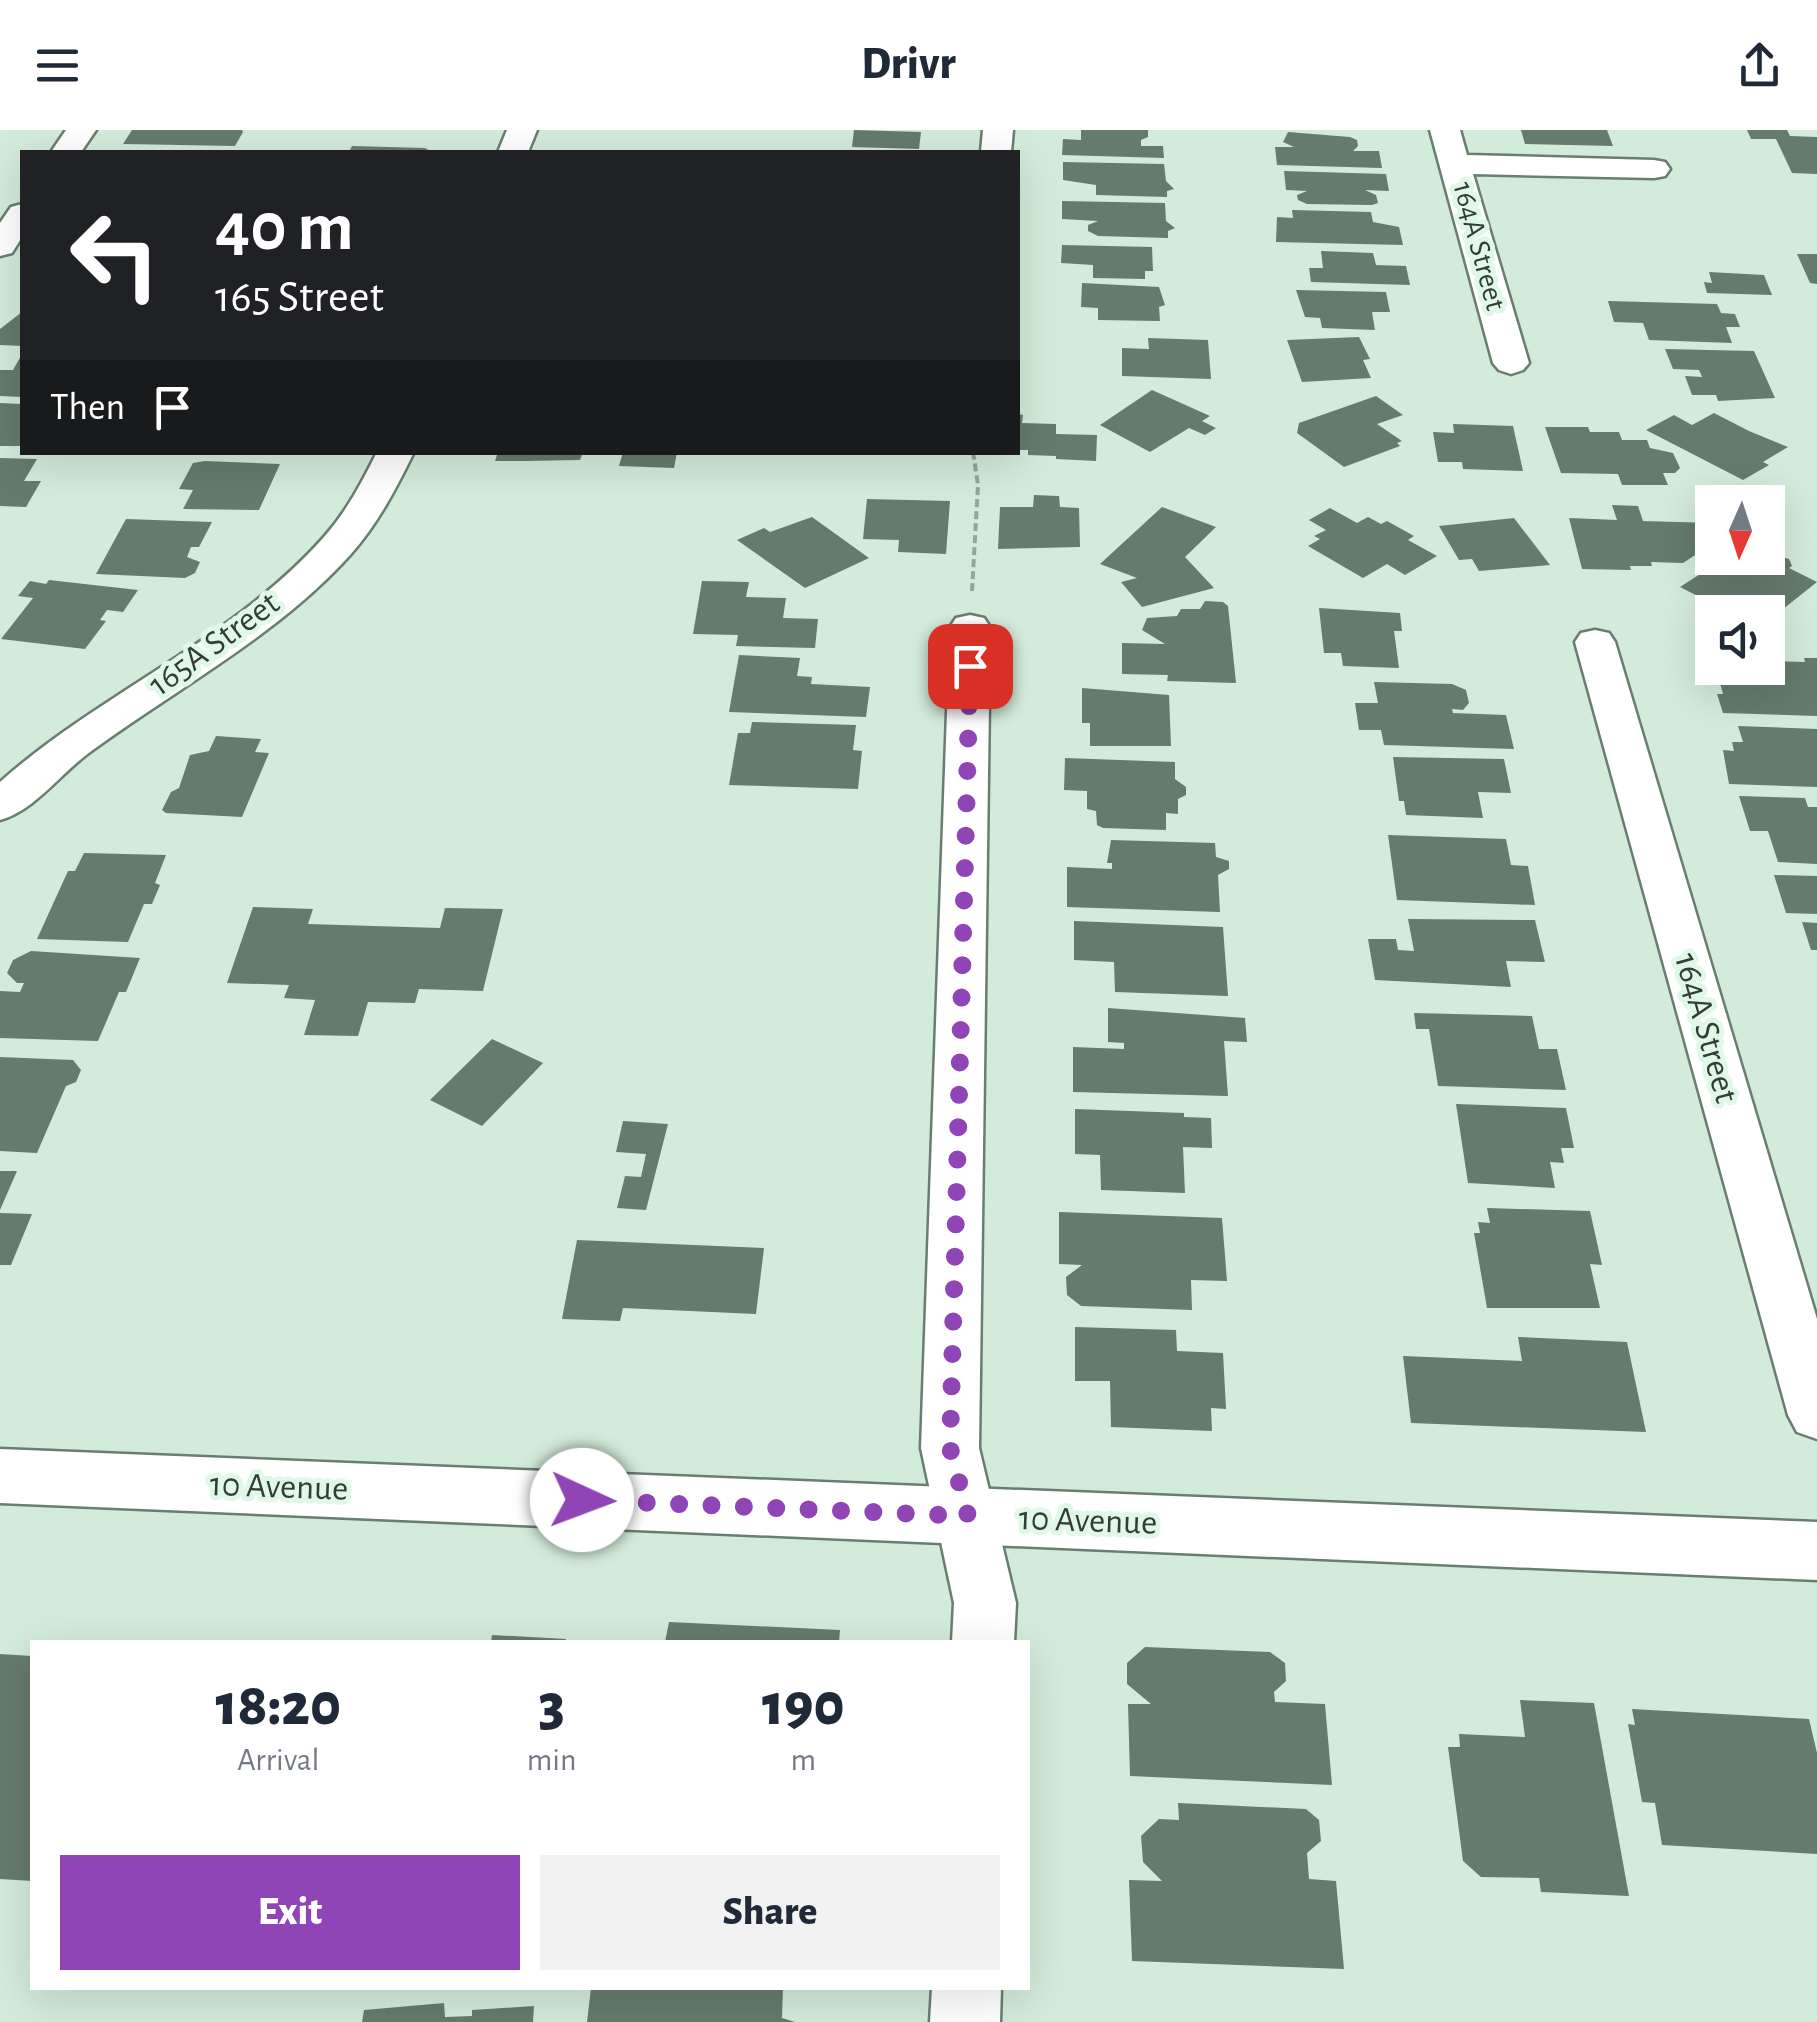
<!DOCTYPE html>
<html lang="en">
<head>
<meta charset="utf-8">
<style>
  body { margin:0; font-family:"Alegreya Sans",sans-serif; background:#f2f2f3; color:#1f2937; height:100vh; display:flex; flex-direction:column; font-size:38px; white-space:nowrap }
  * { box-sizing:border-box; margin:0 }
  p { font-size:32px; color:#747a83 }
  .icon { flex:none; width:55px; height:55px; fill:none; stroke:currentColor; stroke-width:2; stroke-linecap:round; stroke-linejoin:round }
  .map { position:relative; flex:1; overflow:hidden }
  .drawer { position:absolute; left:30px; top:1510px; width:1000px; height:350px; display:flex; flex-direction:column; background:#fff; border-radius:0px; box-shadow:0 10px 40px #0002 }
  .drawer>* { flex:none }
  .top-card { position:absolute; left:20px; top:20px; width:1000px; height:305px; border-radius:0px; box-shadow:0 10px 40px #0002; background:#202124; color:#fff; overflow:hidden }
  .needle { width:65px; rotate:183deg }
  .tools { position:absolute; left:1695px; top:355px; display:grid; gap:20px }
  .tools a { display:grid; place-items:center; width:90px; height:90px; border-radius:0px; background:#fff; box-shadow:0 10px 40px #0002; font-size:50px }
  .pin { position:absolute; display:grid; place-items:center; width:85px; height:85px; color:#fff; margin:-42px; border-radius:20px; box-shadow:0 5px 15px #0006 }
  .me { position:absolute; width:110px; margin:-55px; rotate:92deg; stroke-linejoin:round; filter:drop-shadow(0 0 8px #0008) }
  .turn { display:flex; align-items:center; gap:35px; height:210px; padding:0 30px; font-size:45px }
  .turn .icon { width:130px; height:130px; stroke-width:2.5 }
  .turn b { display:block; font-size:70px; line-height:85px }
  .then { display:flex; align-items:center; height:95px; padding:0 30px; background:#0003; gap:20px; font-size:38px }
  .eta { display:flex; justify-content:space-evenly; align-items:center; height:170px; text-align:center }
  .eta b { font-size:60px; font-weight:800; line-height:70px }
  .button { display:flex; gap:20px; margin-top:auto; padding:20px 30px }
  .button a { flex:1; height:115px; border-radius:0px; background:#9045b6; color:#fff; font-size:40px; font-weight:800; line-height:115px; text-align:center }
  .button a+a { background:#f2f2f3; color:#1f2937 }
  header { display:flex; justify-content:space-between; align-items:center; height:130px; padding:0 30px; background:#fff; font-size:45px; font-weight:800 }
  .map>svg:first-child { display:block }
  .building { fill:#667b6c }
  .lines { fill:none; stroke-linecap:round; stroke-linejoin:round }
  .minor-casing { stroke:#697e70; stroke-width:5 }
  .tertiary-casing { stroke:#697e70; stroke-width:5 }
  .path { stroke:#94a69a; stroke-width:4; stroke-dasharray:8 4; stroke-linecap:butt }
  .minor { fill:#fff; fill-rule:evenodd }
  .tertiary { fill:#fff; fill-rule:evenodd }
  .route { stroke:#9045b6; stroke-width:18; stroke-dasharray:0 32.4 }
  .labels { text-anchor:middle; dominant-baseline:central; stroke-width:10; stroke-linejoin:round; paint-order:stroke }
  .far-street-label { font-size:30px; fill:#333c36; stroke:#e0f8e7 }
  .street-label { font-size:35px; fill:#333c36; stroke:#e0f8e7 }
</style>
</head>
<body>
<header><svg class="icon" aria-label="menu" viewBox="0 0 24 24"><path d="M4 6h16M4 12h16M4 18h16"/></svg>Drivr<svg class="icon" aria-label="share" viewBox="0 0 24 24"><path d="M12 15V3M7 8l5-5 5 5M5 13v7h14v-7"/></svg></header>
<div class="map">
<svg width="1817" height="1892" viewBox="0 0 1817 1892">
  <rect width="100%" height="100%" fill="#d3ebda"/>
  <!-- building -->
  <g class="building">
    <polygon points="132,0 242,0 243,2 235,16 123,14"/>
    <polygon points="854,0 921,2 919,19 852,17"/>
    <polygon points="1081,0 1148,0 1148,7 1141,10 1141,16 1163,16 1164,28 1062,25 1063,9 1081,10"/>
    <polygon points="1521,0 1607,0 1613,16 1525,14"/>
    <polygon points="1747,0 1787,0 1790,6 1817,7 1817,44 1792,43 1776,9 1751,9"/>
    <polygon points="1288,2 1350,7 1357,10 1358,16 1353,21 1379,21 1382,38 1277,35 1275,17 1294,17 1283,12"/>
    <polygon points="352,16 425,18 432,22 349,22"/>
    <polygon points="1063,32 1164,34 1166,51 1174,59 1167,61 1167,67 1096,65 1096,55 1063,50"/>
    <polygon points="1284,41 1386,44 1389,61 1365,60 1376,65 1378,73 1372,75 1307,74 1298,70 1297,65 1307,61 1286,60"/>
    <polygon points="1062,71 1165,73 1166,91 1175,98 1168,101 1168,108 1098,106 1088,101 1088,95 1098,91 1062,89"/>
    <polygon points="1292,80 1371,82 1373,92 1399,97 1403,115 1276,112 1277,87 1293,88"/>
    <polygon points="1062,115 1152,117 1153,141 1145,141 1145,149 1093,148 1093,135 1061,133"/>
    <polygon points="1321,121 1373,123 1376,135 1406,136 1410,155 1311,152 1309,138 1323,138"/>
    <polygon points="1797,124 1817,124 1817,154 1810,153"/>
    <polygon points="1709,142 1764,145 1772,165 1707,163 1704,152 1712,153"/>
    <polygon points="1082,153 1159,157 1165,175 1159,177 1160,191 1098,190 1098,178 1081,177"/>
    <polygon points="1296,160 1386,162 1390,182 1372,182 1375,200 1322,198 1320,188 1305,187"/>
    <polygon points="1608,171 1717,174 1721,183 1735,184 1740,197 1726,197 1732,213 1649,210 1643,193 1614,192"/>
    <polygon points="22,182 22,216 0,215 0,199"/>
    <polygon points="1359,207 1370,229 1363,230 1371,248 1302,252 1287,210"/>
    <polygon points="1148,208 1208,210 1211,249 1122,246 1122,218 1149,219"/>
    <polygon points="1665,219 1754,221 1775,268 1718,271 1716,265 1692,265 1685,246 1702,247 1699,240 1673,239"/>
    <polygon points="22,224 22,267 0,266 0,240 13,240"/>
    <polygon points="1152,260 1210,286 1202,291 1216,298 1205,305 1189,298 1150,322 1100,295"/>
    <polygon points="1376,266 1403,285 1377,294 1402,311 1397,313 1400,316 1344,337 1297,303 1299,293"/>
    <polygon points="0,273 22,274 22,316 0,316"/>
    <polygon points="1714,283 1749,301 1788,317 1763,332 1769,335 1743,350 1646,300 1674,285 1692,295"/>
    <polygon points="1018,284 1023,285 1022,293 1056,294 1056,304 1097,305 1096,331 1056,329 1056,326 1028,325 1028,320 1018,320"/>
    <polygon points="1453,294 1513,296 1523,341 1463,339 1462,332 1438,332 1433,302 1454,303"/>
    <polygon points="1545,297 1588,297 1590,302 1619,302 1622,310 1647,310 1650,318 1673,323 1680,338 1675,343 1663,343 1668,355 1622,355 1618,344 1561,343"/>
    <polygon points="498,322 583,322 580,330 526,331 495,331"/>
    <polygon points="623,322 677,322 674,338 619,336"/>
    <polygon points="0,328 37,329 24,351 41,351 26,377 0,376"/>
    <polygon points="205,331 280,334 259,380 183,379 193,360 179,359 193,333"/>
    <polygon points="1034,365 1059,366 1060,377 1079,378 1080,417 998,419 1000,377 1033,377"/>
    <polygon points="867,369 950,371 946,424 898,422 899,410 863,409"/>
    <polygon points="1612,375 1638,376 1643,391 1712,393 1712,414 1683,433 1651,432 1652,436 1630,436 1631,440 1582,439 1569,388 1617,390"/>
    <polygon points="1162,377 1216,397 1185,427 1214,458 1142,477 1121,452 1137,448 1100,434"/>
    <polygon points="1330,378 1357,393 1368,387 1381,394 1387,391 1414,406 1408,410 1437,426 1405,445 1387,434 1363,448 1308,416 1320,409 1314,406 1326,400 1309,390"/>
    <polygon points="812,387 869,428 805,458 737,410 764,398 770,402"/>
    <polygon points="1514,388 1550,435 1479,441 1472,429 1459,430 1439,396"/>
    <polygon points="126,389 212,392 199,417 191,417 187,427 200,432 195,443 185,448 96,444"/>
    <polygon points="1768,423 1789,429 1792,436 1789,438 1817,452 1778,483 1765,482 1747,473 1746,467 1727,481 1680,457 1725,428 1768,428"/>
    <polygon points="49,450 138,460 123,482 107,480 100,490 106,491 85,519 1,509 33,468 18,466 30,451 46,454"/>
    <polygon points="702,451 749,452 746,467 786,468 783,488 818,489 815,518 736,516 738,505 693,504"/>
    <polygon points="1205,471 1223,472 1228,476 1236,553 1167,551 1168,545 1122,544 1122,513 1165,514 1142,500 1147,488 1177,486 1181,479 1200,479"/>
    <polygon points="1319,478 1400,483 1402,501 1394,501 1399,538 1343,536 1341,523 1324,523"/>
    <polygon points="739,525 800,528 797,546 812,547 811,554 870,557 866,587 729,582"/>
    <polygon points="1804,528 1817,528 1817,586 1723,583 1717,564 1723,564 1720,553 1736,553 1725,538 1768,538 1768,531 1805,532"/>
    <polygon points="1374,552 1452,554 1466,560 1469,573 1463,580 1452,579 1453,583 1506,585 1514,619 1384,615 1381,600 1359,600 1355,573 1378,573"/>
    <polygon points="1082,558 1169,565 1171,616 1090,616 1090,593 1082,593"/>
    <polygon points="752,592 856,595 853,620 862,621 858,659 729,655 738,603 750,603"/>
    <polygon points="1738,596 1817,599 1817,657 1729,654 1723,620 1734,621 1732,612 1743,612"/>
    <polygon points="216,606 261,609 255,622 269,623 242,687 166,683 162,680 171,662 179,658 190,625 209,621"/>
    <polygon points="1393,627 1504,629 1511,663 1478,662 1483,688 1406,685 1404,671 1399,671"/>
    <polygon points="1065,628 1175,632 1175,649 1186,657 1186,665 1178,669 1178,684 1166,683 1166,700 1103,698 1097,695 1096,681 1087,679 1087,661 1064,660"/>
    <polygon points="1739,666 1805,668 1808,677 1817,677 1817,734 1778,732 1768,701 1750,701"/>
    <polygon points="1388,705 1506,709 1511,735 1528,736 1535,775 1397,770"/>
    <polygon points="1111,710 1215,713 1216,727 1229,731 1229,739 1218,745 1220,782 1067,777 1067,737 1112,739 1112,733 1107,733"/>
    <polygon points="84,723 166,725 155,753 160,755 152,774 144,774 128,812 37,809 68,741 75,741"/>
    <polygon points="1774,745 1817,746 1817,784 1786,783"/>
    <polygon points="253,777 313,779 308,794 440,798 445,778 503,779 483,861 419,859 415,873 368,872 358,906 304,905 315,870 284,868 289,855 227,853"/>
    <polygon points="1408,789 1535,790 1545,832 1506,831 1511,857 1375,850 1368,809 1396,809 1398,820 1414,821"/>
    <polygon points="1074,791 1223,797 1228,866 1115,862 1114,832 1074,830"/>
    <polygon points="1802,792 1817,793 1817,820 1811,820"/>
    <polygon points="31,821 140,828 126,862 119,862 98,911 0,908 0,861 20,862 24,853 17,853 7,843 13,830"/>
    <polygon points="1108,878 1245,888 1247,912 1224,911 1228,966 1073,962 1073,917 1124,919 1124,913 1108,912"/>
    <polygon points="1414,883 1532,886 1539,919 1557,919 1566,960 1438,956 1429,899 1416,899"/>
    <polygon points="492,909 543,933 482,996 430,970"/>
    <polygon points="0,927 73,930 81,940 76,952 66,956 37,1023 0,1021"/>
    <polygon points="1456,974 1566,978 1574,1018 1561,1018 1564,1033 1550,1032 1555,1058 1468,1053"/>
    <polygon points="1075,979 1184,983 1184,987 1211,988 1212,1018 1183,1017 1185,1063 1101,1060 1100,1025 1075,1024"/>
    <polygon points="623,991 668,994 646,1080 617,1078 625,1046 641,1047 646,1024 616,1022"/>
    <polygon points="0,1041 17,1041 0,1080"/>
    <polygon points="1487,1078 1590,1081 1602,1135 1590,1134 1600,1178 1487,1178 1474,1103 1480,1103 1478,1092 1490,1093"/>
    <polygon points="1059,1082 1222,1088 1227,1151 1191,1150 1192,1180 1081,1176 1067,1165 1066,1147 1082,1135 1059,1134"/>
    <polygon points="0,1083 32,1084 11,1135 0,1135"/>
    <polygon points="577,1110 764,1118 756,1184 623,1178 620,1191 562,1189"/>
    <polygon points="1075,1197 1176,1200 1177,1221 1223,1223 1226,1279 1211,1278 1212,1301 1111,1297 1110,1251 1075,1251"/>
    <polygon points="1518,1207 1627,1212 1646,1302 1411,1293 1403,1226 1522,1231"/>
    <polygon points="669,1492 840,1500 839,1512 665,1512"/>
    <polygon points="492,1505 566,1509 565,1512 491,1512"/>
    <polygon points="1145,1517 1270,1522 1285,1533 1286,1551 1274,1562 1275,1572 1325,1574 1332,1655 1130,1646 1128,1574 1151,1574 1127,1554 1127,1533"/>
    <polygon points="0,1524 32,1526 32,1751 0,1749"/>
    <polygon points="1520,1570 1594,1573 1629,1766 1541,1762 1539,1748 1481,1747 1463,1731 1448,1617 1460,1617 1459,1604 1525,1607"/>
    <polygon points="1632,1579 1809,1589 1817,1623 1817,1724 1662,1715 1655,1673 1642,1672 1628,1594 1635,1595"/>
    <polygon points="1178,1673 1306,1679 1319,1690 1321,1711 1307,1723 1309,1749 1336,1751 1344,1839 1132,1831 1129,1750 1162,1751 1143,1732 1141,1706 1159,1689 1179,1690"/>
    <polygon points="591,1858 783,1858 782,1888 795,1892 587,1892"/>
    <polygon points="444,1873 445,1887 472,1886 472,1880 534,1876 533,1892 362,1892 364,1880"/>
  </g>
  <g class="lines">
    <defs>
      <g id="minor">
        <polygon points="66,0 96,0 81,22 51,22"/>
        <polygon points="507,0 537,0 528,22 498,22"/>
        <polygon points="983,0 1013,0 1011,22 981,22"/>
        <polygon points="1430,0 1460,0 1467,25 1654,30 1665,32 1670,39 1665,46 1654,48 1473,44 1529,233 1523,240 1511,244 1499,240 1493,233"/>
        <polygon points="22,74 22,107 12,123 0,126 0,93 11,77"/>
        <path d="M 377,322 L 414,322 C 396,359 377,395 350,425 C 277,506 177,558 90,622 C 61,643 34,681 0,690 L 0,652 C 101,562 234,509 324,407 C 347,381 362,352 377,322 Z"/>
        <polygon points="970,485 984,488 990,497 979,1318 1016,1473 1014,1512 952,1512 954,1473 921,1318 950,497 956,488"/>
        <polygon points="1595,500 1609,503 1615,512 1817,1189 1817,1309 1797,1302 1788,1285 1575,512 1581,503"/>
        <polygon points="932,1858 1001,1858 1000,1892 930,1892"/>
      </g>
      <polygon id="tertiary" points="0,1319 1817,1392 1817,1450 0,1373"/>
    </defs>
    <!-- minor casing -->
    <use href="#minor" class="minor-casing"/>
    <!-- tertiary casing -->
    <use href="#tertiary" class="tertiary-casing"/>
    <!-- path -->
    <polyline class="path" points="972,461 978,355 973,322"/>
    <!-- minor -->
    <use href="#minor" class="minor"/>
    <!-- tertiary -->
    <use href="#tertiary" class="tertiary"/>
  </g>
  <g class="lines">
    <!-- route -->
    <polyline class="route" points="582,1370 968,1386 950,1318 970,536"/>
  </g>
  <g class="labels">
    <!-- far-street labels -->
    <g class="far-street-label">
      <text transform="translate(1479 116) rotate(75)">164A Street</text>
    </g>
    <!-- street labels -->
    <g class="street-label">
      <text transform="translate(214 514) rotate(-36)">165A Street</text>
      <text transform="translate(1706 898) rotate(74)">164A Street</text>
      <text transform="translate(279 1357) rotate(2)">10 Avenue</text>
      <text transform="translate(1088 1391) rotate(2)">10 Avenue</text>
    </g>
  </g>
</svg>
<div class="tools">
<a><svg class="needle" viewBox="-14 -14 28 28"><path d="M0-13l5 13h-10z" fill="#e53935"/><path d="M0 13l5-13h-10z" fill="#747a83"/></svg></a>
<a><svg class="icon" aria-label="sound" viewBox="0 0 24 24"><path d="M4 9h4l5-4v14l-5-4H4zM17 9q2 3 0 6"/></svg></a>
</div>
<div class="pin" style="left:970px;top:536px;background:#d93025"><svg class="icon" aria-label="arrive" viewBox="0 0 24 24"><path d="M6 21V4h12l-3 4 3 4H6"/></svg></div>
<svg class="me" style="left:582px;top:1370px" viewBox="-20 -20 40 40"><circle r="19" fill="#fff"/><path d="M0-13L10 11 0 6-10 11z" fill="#9045b6"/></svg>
<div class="top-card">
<div class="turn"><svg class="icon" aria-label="left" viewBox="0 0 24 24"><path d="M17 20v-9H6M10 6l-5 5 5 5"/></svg><div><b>40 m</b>165 Street</div></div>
<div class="then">Then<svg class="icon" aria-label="arrive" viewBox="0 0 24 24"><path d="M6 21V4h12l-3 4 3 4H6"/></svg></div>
</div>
<section class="drawer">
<div class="eta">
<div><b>18:20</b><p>Arrival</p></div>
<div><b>3</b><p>min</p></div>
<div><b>190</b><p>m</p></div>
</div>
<div class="button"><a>Exit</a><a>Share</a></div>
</section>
</div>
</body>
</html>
